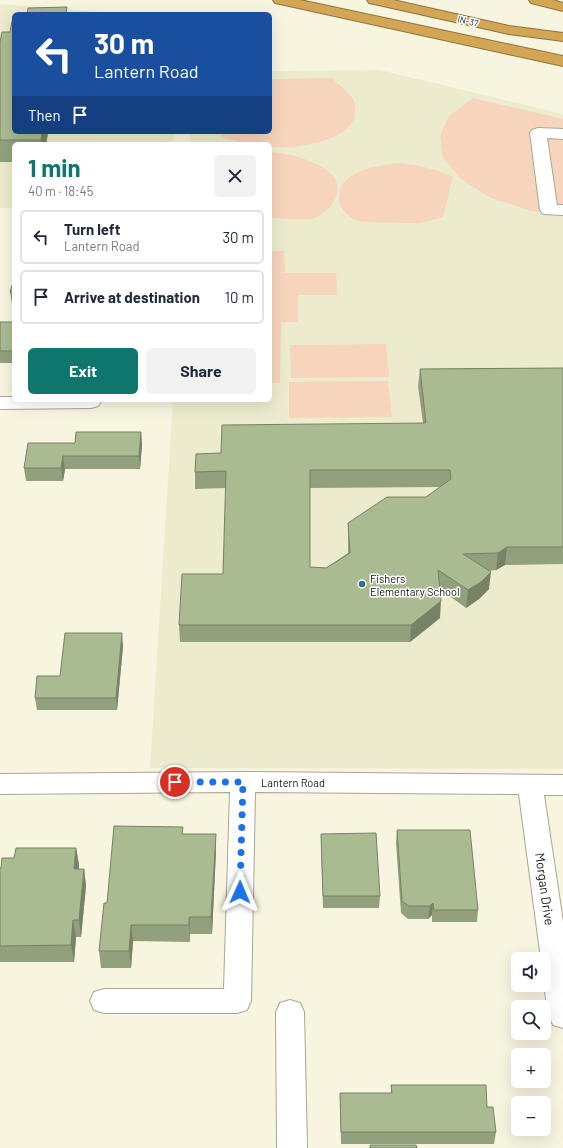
<!DOCTYPE html>
<html lang="en">
<head>
<meta charset="utf-8">
<style>
  body { margin:0; font-family:Barlow,sans-serif; background:#f2f2f3; color:#1f2937; height:100vh; display:flex; flex-direction:column; font-size:15px; white-space:nowrap }
  * { box-sizing:border-box; margin:0 }
  p { font-size:13px; color:#747a83 }
  .icon { flex:none; width:22px; height:22px; fill:none; stroke:currentColor; stroke-width:2; stroke-linecap:round; stroke-linejoin:round }
  .map { position:relative; flex:1; overflow:hidden }
  .sheet { position:absolute; left:12px; top:142px; width:260px; height:260px; display:flex; flex-direction:column; background:#fff; border-radius:6px; box-shadow:0 4px 16px #0002 }
  .sheet>* { flex:none }
  .banner { position:absolute; left:12px; top:12px; width:260px; height:122px; border-radius:6px; box-shadow:0 4px 16px #0002; background:#1a4fa0; color:#fff; overflow:hidden }
  .tools { position:absolute; left:511px; top:952px; display:grid; gap:8px }
  .tools a { display:grid; place-items:center; width:40px; height:40px; border-radius:6px; background:#fff; box-shadow:0 4px 16px #0002; font-size:20px }
  .pin { position:absolute; display:grid; place-items:center; width:34px; height:34px; color:#fff; margin:-17px; border:2px solid #fff; border-radius:50%; box-shadow:0 1px 4px #0007 }
  .me { position:absolute; width:44px; margin:-22px; rotate:1deg; stroke-linejoin:round; filter:drop-shadow(0 0 3px #0008) }
  .turn { display:flex; align-items:center; gap:14px; height:84px; padding:0 16px; font-size:18px }
  .turn .icon { width:52px; height:52px; stroke-width:2.5 }
  .turn b { display:block; font-size:28px; line-height:34px }
  .then { display:flex; align-items:center; height:38px; padding:0 16px; background:#0003; gap:8px; font-size:15px }
  .round { display:grid; place-items:center; flex:none; width:42px; height:42px; border-radius:6px; background:#f2f2f3 }
  .overview { display:flex; align-items:center; justify-content:space-between; height:68px; padding:0 16px }
  h1 { font-size:24px; font-weight:700; line-height:30px; color:#0f766e }
  .cta { display:flex; gap:8px; margin-top:auto; padding:8px 16px }
  .cta a { flex:1; height:46px; border-radius:6px; background:#0f766e; color:#fff; font-size:16px; font-weight:700; line-height:46px; text-align:center }
  .cta a+a { background:#f2f2f3; color:#1f2937 }
  ul { padding:0; list-style:none }
  li { display:flex; align-items:center; gap:12px; height:54px; margin:0 8px 6px; padding:0 8px; border:2px solid #e0e1e3; border-radius:6px }
  li div { flex:1 }
  li b { display:block; font-size:15px }
  li em { font-style:normal }
  .map>svg:first-child { display:block }
  .built { fill:#edebce }
  .green { fill:#f7d4bc }
  .lines { fill:none; stroke-linecap:round; stroke-linejoin:round }
  .minor-casing { stroke:#a9a793; stroke-width:2 }
  .highway-casing { stroke:#90733c; stroke-width:2 }
  .minor { fill:#fff; fill-rule:evenodd }
  .highway { fill:#d3a656; fill-rule:evenodd }
  .wall { fill:#92a07d; fill-rule:evenodd }
  .shaded-wall { fill:#778266 }
  .building { fill:#aaba91; stroke:#778266; fill-rule:evenodd }
  .route { stroke:#1a73e8; stroke-width:7; stroke-dasharray:0 12.6 }
  .poi-dot { fill:#307384; stroke:#fff; stroke-width:1.5 }
  .labels { text-anchor:middle; dominant-baseline:central; stroke-width:3; stroke-linejoin:round; paint-order:stroke }
  .far-street-label { font-size:9px; fill:#15140d; stroke:#fff }
  .poi-label { font-size:11px; fill:#15140d; stroke:#fff; text-anchor:start }
  .street-label { font-size:11px; fill:#15140d; stroke:#fff }
  .near-street-label { font-size:13px; fill:#15140d; stroke:#fff }
</style>
</head>
<body>
<div class="map">
<svg width="563" height="1148" viewBox="0 0 563 1148">
  <rect width="100%" height="100%" fill="#f7f5e0"/>
  <!-- built -->
  <g class="built">
    <polygon points="0,4 127,14 14,14 14,132 174,132 172,144 14,144 14,208 0,208"/>
    <polygon points="380,70 563,114 563,769 150,768 173,400 270,400 270,144 190,144 191,132 270,132 270,71"/>
  </g>
  <!-- green -->
  <g class="green">
    <path d="M 332,78 C 340,86 351,93 355,103 C 356,106 355,110 355,113 C 354,141 292,150 270,147 L 270,144 L 246,144 L 221,137 L 221,132 L 270,132 L 270,79 Z"/>
    <polygon points="473,98 563,119 563,214 531,211 491,198 461,179 443,158 440,136 449,116"/>
    <path d="M 270,152 C 293,153 357,169 332,204 C 328,209 320,217 313,219 C 307,221 279,218 270,218 Z"/>
    <path d="M 397,163 C 418,165 434,168 453,177 L 443,217 C 435,219 427,222 419,223 C 411,223 360,223 355,220 C 347,216 338,206 339,197 C 341,170 376,166 397,163 Z"/>
    <polygon points="270,251 284,251 285,273 336,273 337,295 298,295 298,322 281,322 280,383 270,383"/>
    <polygon points="386,344 389,377 291,378 290,345"/>
    <polygon points="388,381 392,417 289,418 289,382"/>
  </g>
  <g class="lines">
    <defs>
      <g id="minor">
        <polygon points="538,128 563,129 563,139 547,138 557,205 563,205 563,215 543,214 540,210 530,133 532,130"/>
        <polygon points="0,397 14,397 14,400 99,400 101,402 98,406 91,408 0,409"/>
        <path d="M 243,772 L 563,775 L 563,795 L 544,795 L 563,922 L 563,1028 L 553,1025 C 544,1005 544,980 544,959 L 541,959 L 519,794 L 255,792 L 251,1001 L 247,1010 L 237,1013 L 104,1013 L 94,1010 L 90,1001 L 94,992 L 104,989 L 224,989 L 230,792 L 0,794 L 0,774 Z"/>
        <polygon points="290,1000 300,1003 304,1012 307,1148 277,1148 276,1012 280,1003"/>
      </g>
      <g id="highway">
        <polygon points="273,0 300,0 563,56 563,66 280,4 275,3"/>
        <polygon points="367,0 393,0 509,26 563,33 563,41 509,34 374,4 369,3"/>
        <polygon points="529,0 553,0 563,3 563,11 531,3"/>
      </g>
    </defs>
    <!-- minor casing -->
    <use href="#minor" class="minor-casing"/>
    <!-- highway casing -->
    <use href="#highway" class="highway-casing"/>
    <!-- minor -->
    <use href="#minor" class="minor"/>
    <!-- highway -->
    <use href="#highway" class="highway"/>
  </g>
  <!-- wall -->
  <g class="wall">
    <polygon points="0,42 14,132 56,132 55,134 48,134 46,144 14,144 14,162 0,162"/>
    <polygon points="14,279 14,304 12,304 10,292"/>
    <rect x="0" y="322" width="14" height="41"/>
    <path d="M 563,368 L 563,564 L 505,565 L 496,570 L 489,571 L 489,589 L 479,599 L 466,608 L 440,589 L 440,618 L 410,642 L 180,642 L 179,625 L 223,574 L 226,488 L 195,489 L 195,472 L 221,453 L 423,423 L 418,386 L 420,369 ZM 441,487 L 426,497 L 348,523 L 348,553 L 326,568 L 310,567 L 310,488 Z"/>
    <polygon points="141,432 142,445 140,469 65,469 63,481 26,481 24,468 75,443"/>
    <polygon points="123,646 117,710 37,710 35,698 60,676"/>
    <polygon points="397,830 478,910 477,922 432,922 432,915 428,919 408,919 401,913 396,843"/>
    <polygon points="184,834 216,851 212,934 190,934 190,942 133,941 131,968 101,968 99,951"/>
    <polygon points="321,834 380,896 379,908 323,908 321,846"/>
    <polygon points="76,848 79,865 78,869 84,869 86,886 81,937 76,937 74,962 0,962 0,868 1,868 14,858"/>
    <polygon points="391,1085 487,1107 496,1132 494,1144 341,1144 340,1105 340,1093 391,1093"/>
  </g>
  <!-- shaded-wall -->
  <g class="shaded-wall">
    <polygon points="42,132 48,132 46,144 41,144 41,140"/>
    <polygon points="141,432 142,445 140,469 139,456"/>
    <polygon points="63,456 65,469 63,481 61,468"/>
    <polygon points="507,547 505,565 496,570 498,553"/>
    <polygon points="491,572 489,589 479,599 466,608 468,590"/>
    <polygon points="441,601 440,618 410,642 411,625"/>
    <polygon points="122,633 123,646 117,710 116,698"/>
    <polygon points="216,834 216,851 212,934 211,917"/>
    <polygon points="76,848 79,865 77,886 74,869"/>
    <polygon points="84,869 86,886 81,937 79,920"/>
    <polygon points="433,903 432,915 428,919 430,906"/>
    <polygon points="189,917 190,934 190,942 189,925"/>
    <polygon points="73,920 76,937 74,962 71,945"/>
    <polygon points="131,925 133,941 131,968 129,951"/>
  </g>
  <!-- building -->
  <g class="building">
    <polygon points="67,7 66,14 27,14 28,8"/>
    <polygon points="13,16 14,16 14,132 42,132 41,140 0,140 0,42 2,32 10,32"/>
    <polygon points="14,279 14,292 10,292"/>
    <rect x="0" y="322" width="14" height="29"/>
    <path d="M 563,368 L 563,547 L 507,547 L 498,553 L 463,554 L 491,572 L 481,582 L 468,590 L 438,570 L 441,601 L 411,625 L 179,625 L 182,574 L 223,574 L 226,471 L 195,472 L 196,454 L 221,453 L 222,425 L 426,423 L 420,369 ZM 310,470 L 450,470 L 451,479 L 426,497 L 387,497 L 348,523 L 350,553 L 326,568 L 310,567 Z"/>
    <polygon points="76,432 141,432 139,456 63,456 61,468 24,468 28,443 75,443"/>
    <polygon points="65,633 122,633 116,698 35,698 37,676 60,676"/>
    <polygon points="114,826 183,827 182,834 216,834 211,917 189,917 189,925 131,925 129,951 99,951 104,903 107,903"/>
    <polygon points="397,830 470,830 478,910 434,910 433,903 430,906 409,906 402,901"/>
    <polygon points="376,833 380,896 323,896 321,834"/>
    <polygon points="16,848 76,848 74,869 84,869 79,920 73,920 71,945 0,946 0,868 1,868 2,858 14,858"/>
    <polygon points="391,1085 486,1085 487,1107 493,1107 496,1132 341,1132 340,1093 392,1093"/>
    <polygon points="370,1145 416,1145 417,1148 370,1148"/>
  </g>
  <g class="lines">
    <!-- route -->
    <polyline class="route" points="175,782 243,782 240,892"/>
  </g>
  <!-- markers -->
  <circle class="poi-dot" cx="362" cy="584" r="4"/>
  <g class="labels">
    <!-- far-street labels -->
    <g class="far-street-label">
      <text transform="translate(468 21) rotate(13)">IN-37</text>
    </g>
    <!-- poi labels -->
    <g class="poi-label">
      <text x="370" y="578">Fishers<tspan x="370" dy="13">Elementary School</tspan></text>
    </g>
    <!-- street labels -->
    <g class="street-label">
      <text x="293" y="782">Lantern Road</text>
    </g>
    <!-- near-street labels -->
    <g class="near-street-label">
      <text transform="translate(545 889) rotate(82)">Morgan Drive</text>
    </g>
  </g>
</svg>
<div class="tools">
<a><svg class="icon" aria-label="sound" viewBox="0 0 24 24"><path d="M4 9h4l5-4v14l-5-4H4zM17 9q2 3 0 6"/></svg></a>
<a><svg class="icon" aria-label="search" viewBox="0 0 24 24"><circle cx="10" cy="10" r="6"/><path d="M15 15l6 6"/></svg></a>
<a>+</a>
<a>−</a>
</div>
<div class="pin" style="left:175px;top:782px;background:#d93025"><svg class="icon" aria-label="arrive" viewBox="0 0 24 24"><path d="M6 21V4h12l-3 4 3 4H6"/></svg></div>
<svg class="me" style="left:240px;top:892px" viewBox="-20 -20 40 40"><path d="M0-17L14 15 0 8-14 15z" fill="#1a73e8" stroke="#fff" stroke-width="4"/></svg>
<div class="banner">
<div class="turn"><svg class="icon" aria-label="left" viewBox="0 0 24 24"><path d="M17 20v-9H6M10 6l-5 5 5 5"/></svg><div><b>30 m</b>Lantern Road</div></div>
<div class="then">Then<svg class="icon" aria-label="arrive" viewBox="0 0 24 24"><path d="M6 21V4h12l-3 4 3 4H6"/></svg></div>
</div>
<section class="sheet">
<div class="overview"><div><h1>1 min</h1><p>40 m · 18:45</p></div><a class="round"><svg class="icon" aria-label="close" viewBox="0 0 24 24"><path d="M6 6l12 12M18 6L6 18"/></svg></a></div>
<ul>
<li><svg class="icon" aria-label="left" viewBox="0 0 24 24"><path d="M17 20v-9H6M10 6l-5 5 5 5"/></svg><div><b>Turn left</b><p>Lantern Road</p></div><em>30 m</em></li>
<li><svg class="icon" aria-label="arrive" viewBox="0 0 24 24"><path d="M6 21V4h12l-3 4 3 4H6"/></svg><div><b>Arrive at destination</b></div><em>10 m</em></li>
</ul>
<div class="cta"><a>Exit</a><a>Share</a></div>
</section>
</div>
</body>
</html>
